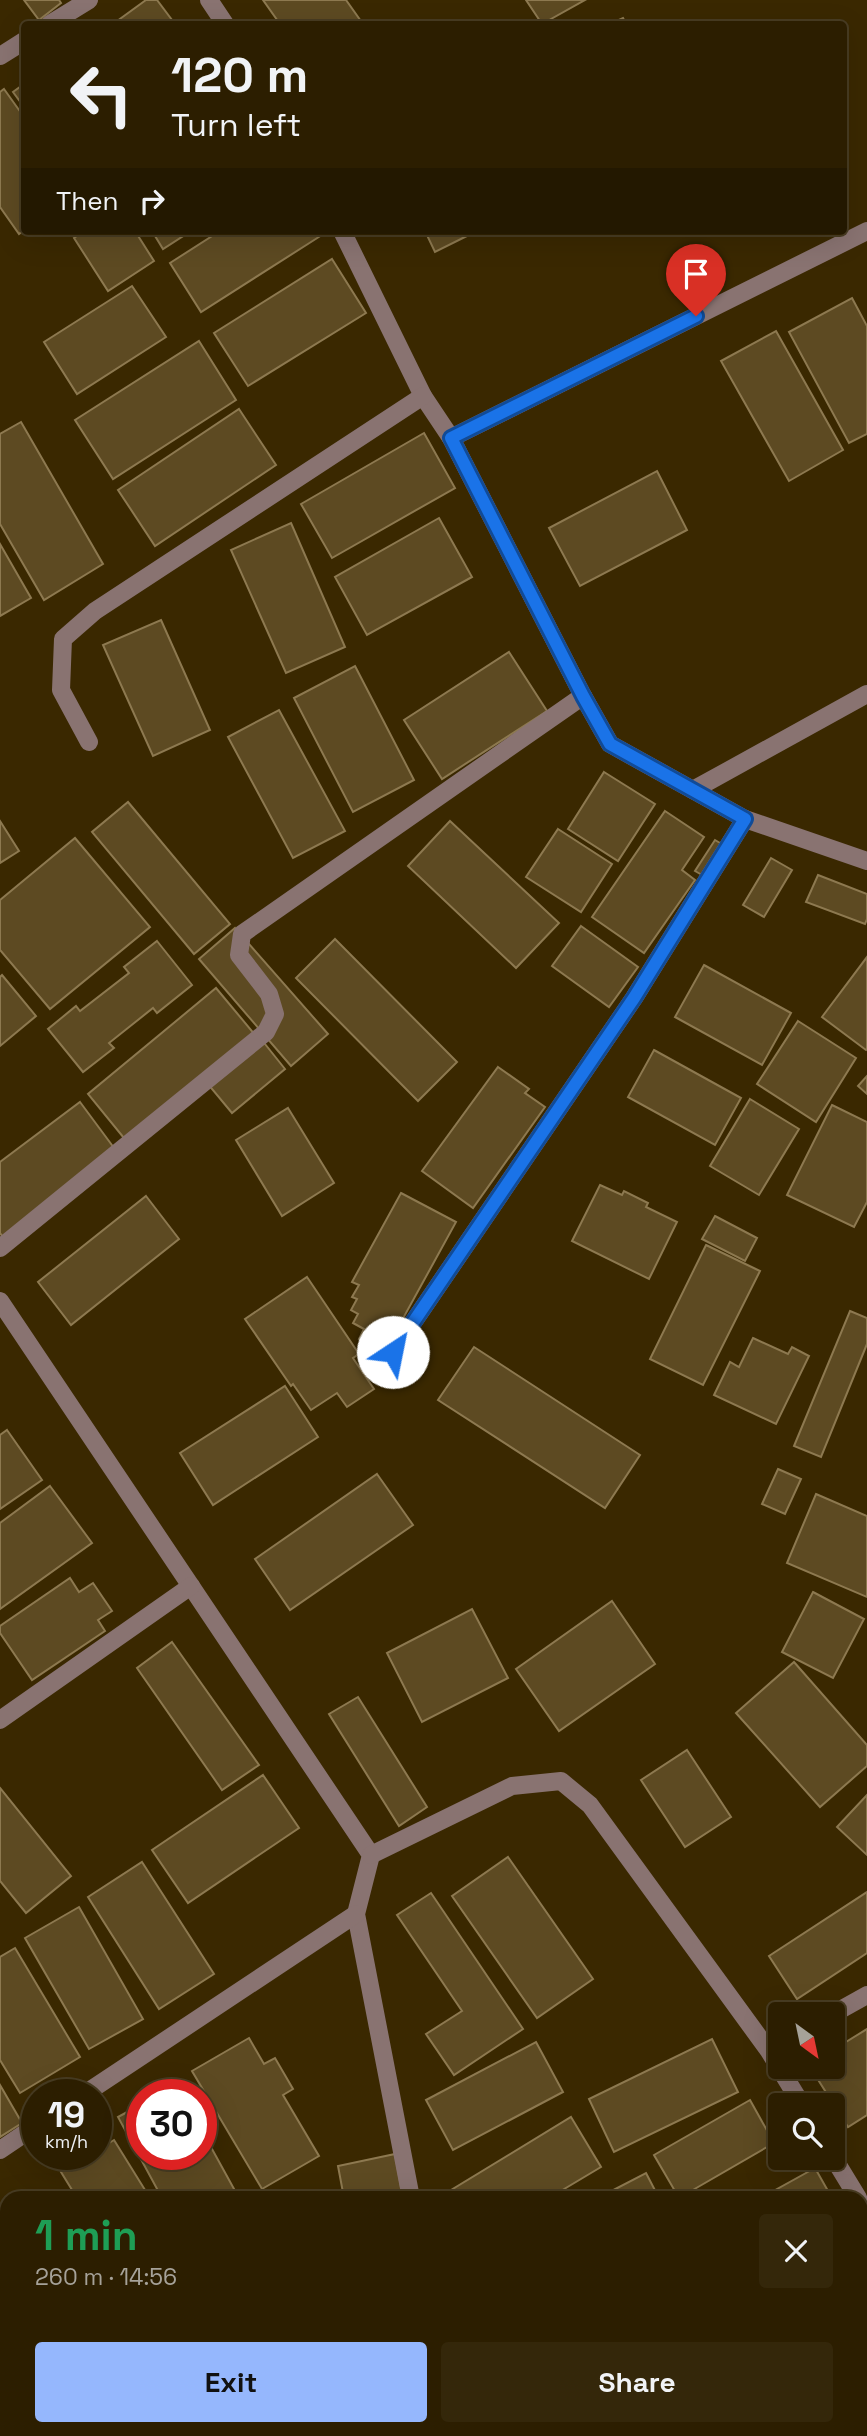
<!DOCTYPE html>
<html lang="en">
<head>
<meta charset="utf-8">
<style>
  body { margin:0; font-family:"Space Grotesk",sans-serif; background:#34270a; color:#f1f3f6; height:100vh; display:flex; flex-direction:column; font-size:26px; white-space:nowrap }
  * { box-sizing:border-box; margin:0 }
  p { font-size:23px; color:#a6a299 }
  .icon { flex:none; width:38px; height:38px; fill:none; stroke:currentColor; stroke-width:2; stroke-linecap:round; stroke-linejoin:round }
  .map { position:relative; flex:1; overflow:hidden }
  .panel { position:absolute; left:0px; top:2191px; width:868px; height:245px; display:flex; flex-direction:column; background:#2c1e00; border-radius:21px 21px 0 0; box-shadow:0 7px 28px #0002,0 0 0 2px #483c22 }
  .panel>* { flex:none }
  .banner { position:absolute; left:21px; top:21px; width:826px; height:214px; border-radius:7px; box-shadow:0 7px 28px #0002,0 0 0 2px #483c22; background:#2c1e00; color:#f1f3f6; overflow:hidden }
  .needle { width:46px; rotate:147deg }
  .fabs { position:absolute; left:768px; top:2002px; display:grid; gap:14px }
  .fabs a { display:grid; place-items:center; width:77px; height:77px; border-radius:7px; background:#2c1e00; box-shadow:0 7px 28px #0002,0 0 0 2px #483c22; font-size:35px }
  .speed { position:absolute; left:21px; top:2079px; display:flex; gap:14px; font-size:35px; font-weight:700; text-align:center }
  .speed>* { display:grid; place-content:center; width:91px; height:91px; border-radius:50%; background:#2c1e00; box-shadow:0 7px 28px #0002,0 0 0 2px #483c22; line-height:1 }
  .speed small { font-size:18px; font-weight:400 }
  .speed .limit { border:10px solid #d22; background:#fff; color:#111 }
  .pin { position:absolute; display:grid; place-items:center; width:60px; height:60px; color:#fff; margin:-72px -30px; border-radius:50% 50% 50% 0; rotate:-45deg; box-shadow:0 0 7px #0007 }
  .pin .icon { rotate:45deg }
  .me { position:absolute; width:77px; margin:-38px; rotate:34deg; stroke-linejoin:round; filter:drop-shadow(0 0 5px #0008) }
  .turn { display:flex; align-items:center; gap:24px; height:147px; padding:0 35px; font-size:32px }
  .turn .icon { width:91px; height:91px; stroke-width:2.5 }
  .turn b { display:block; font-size:49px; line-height:60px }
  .then { display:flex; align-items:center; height:66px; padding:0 35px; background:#0003; gap:14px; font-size:26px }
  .round { display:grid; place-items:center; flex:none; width:74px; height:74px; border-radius:7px; background:#34270a }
  .headline { display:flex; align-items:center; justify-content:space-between; height:119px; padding:0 35px }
  h1 { font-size:42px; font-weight:700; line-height:52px; color:#1e9e55 }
  .cta { display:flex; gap:14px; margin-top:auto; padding:14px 35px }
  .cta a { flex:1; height:80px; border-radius:7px; background:#95b7fd; color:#111; font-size:28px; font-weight:700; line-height:80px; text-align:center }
  .cta a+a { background:#34270a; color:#f1f3f6 }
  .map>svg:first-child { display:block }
  .building { fill:#5d4a22; stroke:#8d7950; stroke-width:2 }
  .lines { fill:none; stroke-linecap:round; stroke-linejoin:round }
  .minor { stroke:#897371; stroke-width:18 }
  .route-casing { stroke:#114b97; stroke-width:18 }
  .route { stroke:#1a73e8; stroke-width:12 }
</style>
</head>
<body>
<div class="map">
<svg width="867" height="2436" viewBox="0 0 867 2436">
  <rect width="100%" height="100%" fill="#3a2800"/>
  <!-- building -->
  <g class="building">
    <polygon points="24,0 59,0 61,3 39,20"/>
    <polygon points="146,0 157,0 175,24 113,24"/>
    <polygon points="263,0 346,0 363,24 280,24"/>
    <polygon points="526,0 585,0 542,24"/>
    <polygon points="623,18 626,24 610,24"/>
    <polygon points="24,84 24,107 13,92"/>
    <polygon points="4,89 24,117 24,230 19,234 0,207 0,92"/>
    <polygon points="84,231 135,231 154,261 108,291 74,238"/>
    <polygon points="152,231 191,231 163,249"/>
    <polygon points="220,231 320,231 322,235 201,312 170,263"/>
    <polygon points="425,231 477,231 435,252"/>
    <polygon points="332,259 366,313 248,386 214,333"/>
    <polygon points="132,286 166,337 77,394 44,342"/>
    <polygon points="852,298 867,326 867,434 849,443 789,332"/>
    <polygon points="776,331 843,450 789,481 721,361"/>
    <polygon points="199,341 236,400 113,479 75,420"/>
    <polygon points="239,409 276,465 155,546 118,490"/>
    <polygon points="21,422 103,564 44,600 0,524 0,434"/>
    <polygon points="424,433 455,488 332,558 301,504"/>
    <polygon points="657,471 687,530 580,586 549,528"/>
    <polygon points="439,518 472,577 367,635 335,577"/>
    <polygon points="291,523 345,647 286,673 231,550"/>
    <polygon points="0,544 31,598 0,616"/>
    <polygon points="161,620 210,730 153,756 103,645"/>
    <polygon points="509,652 547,711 442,779 404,720"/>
    <polygon points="355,666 414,780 353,812 294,698"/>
    <polygon points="279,710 345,831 293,858 228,737"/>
    <polygon points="604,772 655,804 618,861 568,829"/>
    <polygon points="128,802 230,924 194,954 92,832"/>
    <polygon points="665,811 704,837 682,870 695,880 644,953 592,917"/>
    <polygon points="0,821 19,851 0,863"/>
    <polygon points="450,821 559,923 516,968 408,866"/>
    <polygon points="558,829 612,864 581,912 526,877"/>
    <polygon points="75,838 150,927 50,1009 0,950 0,900"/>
    <polygon points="715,840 730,849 711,880 695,871"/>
    <polygon points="771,858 792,870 764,917 743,905"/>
    <polygon points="818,875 867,894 867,919 865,924 806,902"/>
    <polygon points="581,926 638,967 609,1007 552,966"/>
    <polygon points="235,928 328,1034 291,1066 199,959"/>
    <polygon points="335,939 457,1062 418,1101 296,978"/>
    <polygon points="157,941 192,985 157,1013 153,1008 109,1043 114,1048 83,1072 48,1029 76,1006 80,1011 129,973 124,967"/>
    <polygon points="867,957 867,1049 866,1050 822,1017"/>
    <polygon points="704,965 791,1013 762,1065 675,1017"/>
    <polygon points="2,975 36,1016 0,1046 0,977"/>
    <polygon points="216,988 256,1036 128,1143 88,1094"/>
    <polygon points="798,1021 856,1058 816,1122 757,1084"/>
    <polygon points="261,1039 285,1069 232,1113 207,1083"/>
    <polygon points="654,1050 741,1098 715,1145 628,1097"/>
    <polygon points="498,1067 529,1089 525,1093 545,1107 473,1208 422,1171"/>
    <polygon points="867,1076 867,1094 858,1086"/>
    <polygon points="750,1099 799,1129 759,1195 710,1166"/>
    <polygon points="80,1102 120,1156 6,1241 0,1233 0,1162"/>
    <polygon points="832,1105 867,1122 867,1202 854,1227 787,1195"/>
    <polygon points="288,1108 334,1183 282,1216 236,1140"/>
    <polygon points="600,1185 622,1195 624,1191 648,1203 646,1207 677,1222 649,1279 572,1241"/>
    <polygon points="401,1193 456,1222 384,1353 359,1339 364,1329 353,1323 358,1314 351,1310 357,1299 352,1297 359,1285 352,1282"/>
    <polygon points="146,1196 179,1239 71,1325 38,1282"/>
    <polygon points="715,1216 757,1238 745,1261 702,1239"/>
    <polygon points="706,1245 760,1271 703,1385 650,1359"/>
    <polygon points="307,1277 359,1354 353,1358 374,1389 347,1407 337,1393 311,1410 293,1384 291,1386 245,1319"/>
    <polygon points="850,1311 867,1318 867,1344 821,1457 794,1446"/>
    <polygon points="753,1338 788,1354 792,1347 809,1356 776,1424 714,1395 730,1362 739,1367"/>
    <polygon points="474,1347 640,1455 605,1508 438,1400"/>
    <polygon points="285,1386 318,1437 213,1505 180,1453"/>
    <polygon points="7,1430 42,1480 0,1509 0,1435"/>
    <polygon points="778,1469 801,1479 785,1514 762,1504"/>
    <polygon points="377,1474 413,1525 290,1610 255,1559"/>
    <polygon points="50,1486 92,1543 0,1609 0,1523"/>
    <polygon points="816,1494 867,1516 867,1597 787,1563"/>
    <polygon points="70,1578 79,1592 93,1583 112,1611 98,1620 105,1631 32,1680 0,1633 0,1626"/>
    <polygon points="813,1592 864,1619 833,1678 782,1652"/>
    <polygon points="612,1601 655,1664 559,1731 516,1669"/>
    <polygon points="472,1609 508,1678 422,1722 387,1653"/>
    <polygon points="172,1642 259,1765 222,1790 137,1668"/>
    <polygon points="794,1662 867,1745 867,1766 820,1807 736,1713"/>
    <polygon points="358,1697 427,1807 399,1826 329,1714"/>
    <polygon points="687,1750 731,1817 685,1847 641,1780"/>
    <polygon points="263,1775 299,1828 188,1903 152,1850"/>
    <polygon points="0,1788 71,1876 26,1913 0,1881"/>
    <polygon points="867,1795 867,1855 837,1827"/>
    <polygon points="508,1857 593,1979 537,2018 452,1896"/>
    <polygon points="142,1862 214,1974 159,2009 88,1897"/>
    <polygon points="867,1892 867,1953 797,1999 769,1956"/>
    <polygon points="431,1893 523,2029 454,2075 426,2034 462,2011 397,1915"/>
    <polygon points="79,1907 143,2019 89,2049 25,1938"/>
    <polygon points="15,1948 80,2057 20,2093 0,2060 0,1957"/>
    <polygon points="867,2029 867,2115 848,2127 810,2067 833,2067 833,2050"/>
    <polygon points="249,2038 264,2064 275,2058 293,2089 283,2095 319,2156 262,2189 192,2071"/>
    <polygon points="712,2039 738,2092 614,2152 589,2099"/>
    <polygon points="536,2042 563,2092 453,2150 426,2100"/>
    <polygon points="0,2085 22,2123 0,2137"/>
    <polygon points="177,2085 183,2095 159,2095"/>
    <polygon points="750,2100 774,2143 679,2198 654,2155"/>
    <polygon points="142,2104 142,2154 201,2154 201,2129 239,2198 162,2198 118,2117"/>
    <polygon points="571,2117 601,2167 549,2198 438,2198"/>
    <polygon points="114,2140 150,2198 77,2198 61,2172 91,2154 96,2154 96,2151"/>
    <polygon points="395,2154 403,2198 344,2198 338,2166"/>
    <polygon points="815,2168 832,2198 761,2198"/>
    <polygon points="646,2173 659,2198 598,2198"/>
    <polygon points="861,2239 867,2249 867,2287 861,2291"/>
    <polygon points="7,2240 7,2357 0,2361 0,2243"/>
    <polygon points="867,2320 867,2390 861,2394 861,2323"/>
    <polygon points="867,2407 867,2436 817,2436 829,2429 861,2429 861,2411"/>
    <polygon points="0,2419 10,2436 0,2436"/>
    <polygon points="120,2429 183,2429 171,2436 124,2436"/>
    <polygon points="425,2429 451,2429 456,2436 415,2436"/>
    <polygon points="556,2429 635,2429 624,2436 560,2436"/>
    <polygon points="679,2429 740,2429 745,2436 668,2436"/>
  </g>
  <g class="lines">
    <!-- minor -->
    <g class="minor">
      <polyline points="209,0 225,24"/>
      <polyline points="50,24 89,0"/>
      <polyline points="0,56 24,41"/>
      <polyline points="342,231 423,396 451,438 583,696 610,744 745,819 867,861"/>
      <polyline points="451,438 867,231"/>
      <polyline points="89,742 61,690 63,639 95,611 423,396"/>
      <polyline points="693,790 867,694"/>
      <polyline points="0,1248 266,1032 275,1014 269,994 239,955 242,934 583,696"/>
      <polyline points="0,1301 371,1855 356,1914 411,2198"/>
      <polyline points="393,1352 634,998 745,819"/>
      <polyline points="0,1720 191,1586"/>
      <polyline points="371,1855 512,1786 561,1781 590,1805 769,2051 802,2105"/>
      <polyline points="833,2014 867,1995"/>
      <polyline points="83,2095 356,1914"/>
      <polyline points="0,2150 37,2125"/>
      <polyline points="833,2157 858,2198"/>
      <polyline points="861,2203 867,2213"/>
      <polyline points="505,2429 509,2436"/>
      <polyline points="201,2436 211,2429"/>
    </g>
  </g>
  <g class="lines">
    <defs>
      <polyline id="route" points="393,1352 634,998 745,819 610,744 583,696 451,438 696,316"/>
    </defs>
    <!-- route casing -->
    <use href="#route" class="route-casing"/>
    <!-- route -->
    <use href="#route" class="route"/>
  </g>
</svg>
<div class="fabs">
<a><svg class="needle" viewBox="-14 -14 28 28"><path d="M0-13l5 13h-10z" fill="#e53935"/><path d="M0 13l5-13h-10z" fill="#a6a299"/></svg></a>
<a><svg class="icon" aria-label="search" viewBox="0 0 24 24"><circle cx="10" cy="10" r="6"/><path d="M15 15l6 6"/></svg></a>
</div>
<div class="speed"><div>19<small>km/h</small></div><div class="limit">30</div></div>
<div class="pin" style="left:696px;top:316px;background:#d93025"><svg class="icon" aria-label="arrive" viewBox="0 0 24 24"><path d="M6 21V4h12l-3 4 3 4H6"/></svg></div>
<svg class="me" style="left:393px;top:1352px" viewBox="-20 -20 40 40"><circle r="19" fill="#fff"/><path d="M0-13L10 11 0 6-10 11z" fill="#1a73e8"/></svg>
<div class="banner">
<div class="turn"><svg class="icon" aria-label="left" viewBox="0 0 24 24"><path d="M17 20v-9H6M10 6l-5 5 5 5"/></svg><div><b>120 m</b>Turn left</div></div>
<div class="then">Then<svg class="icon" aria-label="right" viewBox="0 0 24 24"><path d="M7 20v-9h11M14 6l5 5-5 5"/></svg></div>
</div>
<section class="panel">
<div class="headline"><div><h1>1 min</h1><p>260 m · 14:56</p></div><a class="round"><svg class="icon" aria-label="close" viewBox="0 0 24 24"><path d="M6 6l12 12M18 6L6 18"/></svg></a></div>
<div class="cta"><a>Exit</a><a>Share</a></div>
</section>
</div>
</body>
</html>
